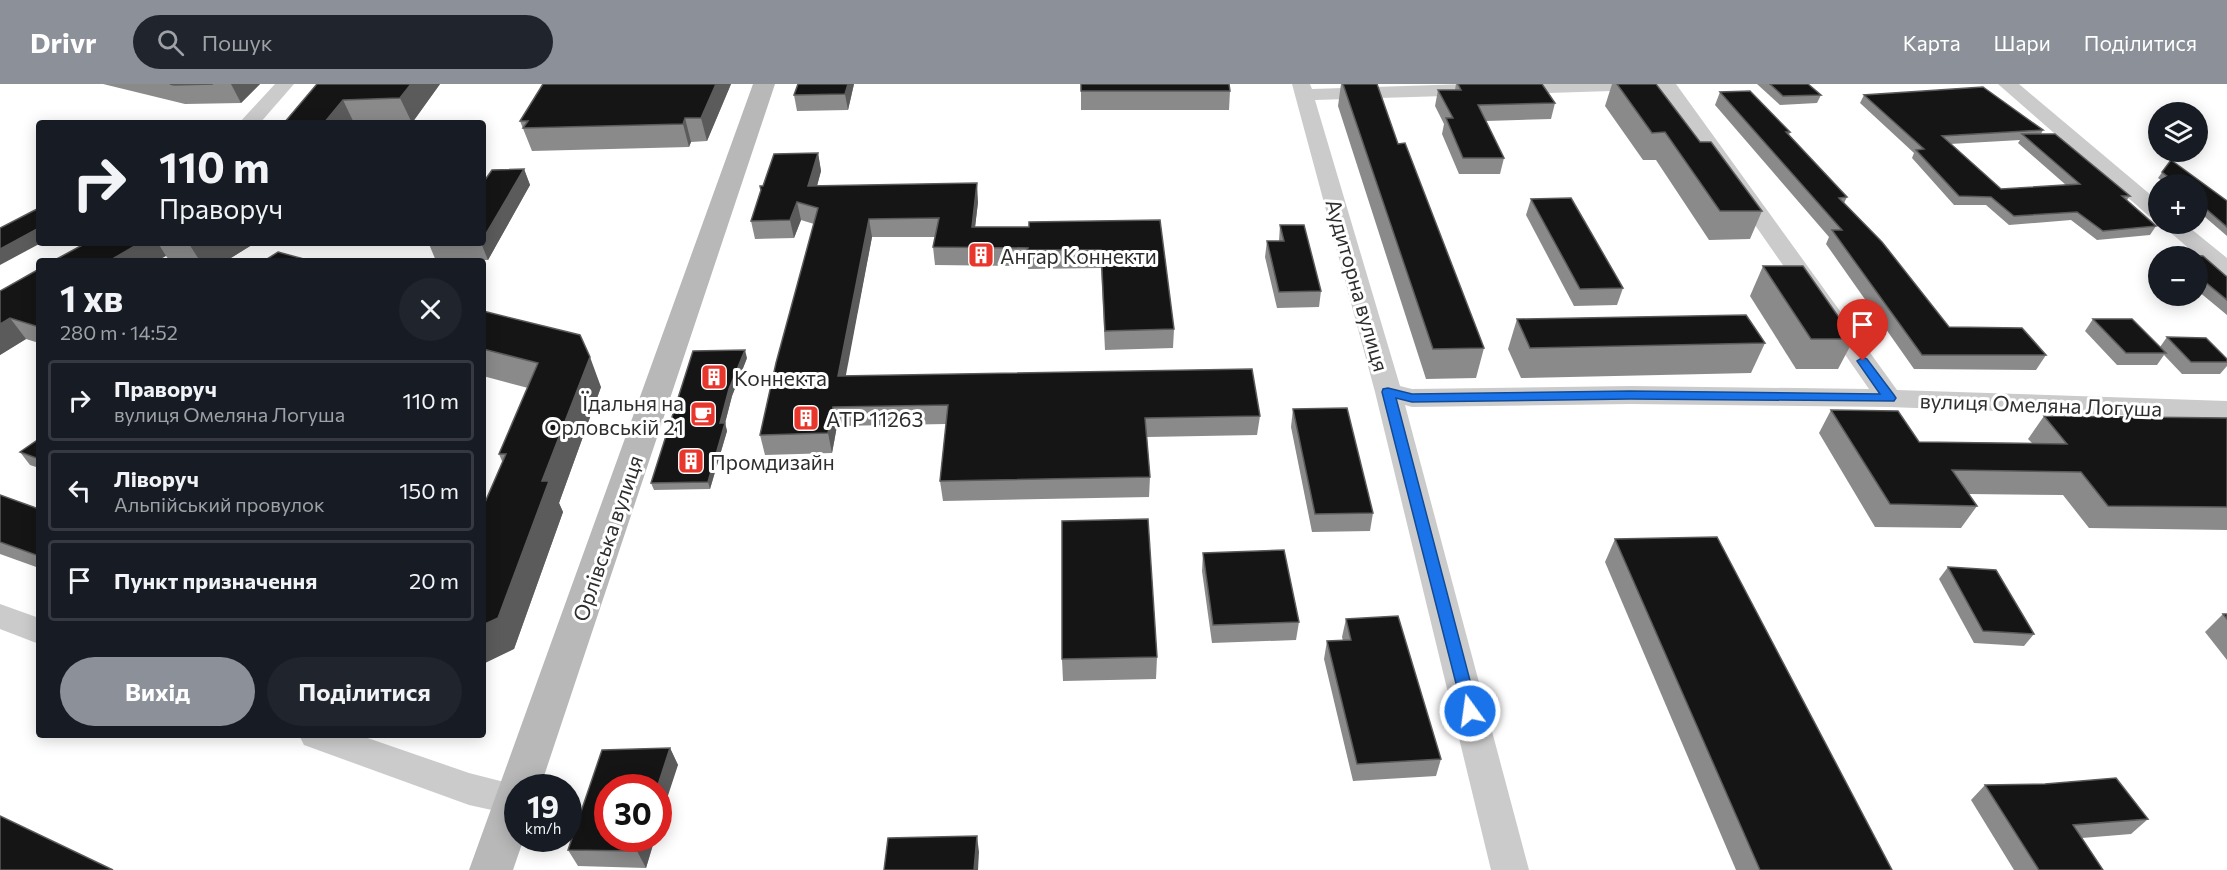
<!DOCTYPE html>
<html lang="uk">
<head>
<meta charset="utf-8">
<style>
  body { margin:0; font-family:Commissioner,sans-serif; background:#20242c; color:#f1f3f6; height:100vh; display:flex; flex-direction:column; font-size:22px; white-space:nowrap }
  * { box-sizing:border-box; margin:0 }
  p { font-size:20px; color:#9ea1a6 }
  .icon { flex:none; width:33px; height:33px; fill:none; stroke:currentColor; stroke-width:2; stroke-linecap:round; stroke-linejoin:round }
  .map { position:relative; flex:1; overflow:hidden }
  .sheet { position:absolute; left:36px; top:174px; width:450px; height:480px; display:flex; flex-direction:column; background:#171b24; border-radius:6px; box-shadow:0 3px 15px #0003 }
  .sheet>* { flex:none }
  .hud { position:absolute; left:36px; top:36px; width:450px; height:126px; border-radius:6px; box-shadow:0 3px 15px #0003; background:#171b24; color:#f1f3f6; overflow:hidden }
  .fabs { position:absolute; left:2148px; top:18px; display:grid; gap:12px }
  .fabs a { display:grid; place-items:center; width:60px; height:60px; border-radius:50%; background:#171b24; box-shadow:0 3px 15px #0003; font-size:30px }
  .speed { position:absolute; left:504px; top:690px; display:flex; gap:12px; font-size:30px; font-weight:700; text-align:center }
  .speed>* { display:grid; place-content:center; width:78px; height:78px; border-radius:50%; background:#171b24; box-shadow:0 3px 15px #0003; line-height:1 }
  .speed small { font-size:15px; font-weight:400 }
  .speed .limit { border:9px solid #d22; background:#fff; color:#111 }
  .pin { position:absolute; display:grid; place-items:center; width:51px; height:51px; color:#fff; margin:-62px -26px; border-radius:50% 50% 50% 0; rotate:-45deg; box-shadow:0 0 6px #0007 }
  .pin .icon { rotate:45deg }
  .me { position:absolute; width:66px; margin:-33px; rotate:346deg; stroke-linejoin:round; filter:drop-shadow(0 0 4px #0008) }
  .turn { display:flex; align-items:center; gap:21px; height:126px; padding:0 24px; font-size:27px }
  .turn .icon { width:78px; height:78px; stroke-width:2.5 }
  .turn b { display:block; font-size:42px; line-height:51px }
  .round { display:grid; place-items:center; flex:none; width:63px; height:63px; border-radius:32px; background:#20242c }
  .overview { display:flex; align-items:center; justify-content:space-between; height:102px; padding:0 24px }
  h1 { font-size:36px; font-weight:700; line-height:45px }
  .primary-button { display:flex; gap:12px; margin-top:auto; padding:12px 24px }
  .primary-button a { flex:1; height:69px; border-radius:36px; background:#8c9099; color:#fff; font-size:24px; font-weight:700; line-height:69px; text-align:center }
  .primary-button a+a { background:#20242c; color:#f1f3f6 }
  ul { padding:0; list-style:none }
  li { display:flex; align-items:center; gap:18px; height:81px; margin:0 12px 9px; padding:0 12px; border:3px solid #363941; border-radius:6px }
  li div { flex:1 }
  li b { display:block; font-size:22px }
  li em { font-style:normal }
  header { display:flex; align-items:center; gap:36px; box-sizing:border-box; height:84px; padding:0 30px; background:#8c9099; color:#fff }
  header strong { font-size:28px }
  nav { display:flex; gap:33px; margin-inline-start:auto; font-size:21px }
  .search { width:420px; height:54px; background:#20242c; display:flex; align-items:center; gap:15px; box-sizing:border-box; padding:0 21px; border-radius:33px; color:#9ea1a6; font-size:22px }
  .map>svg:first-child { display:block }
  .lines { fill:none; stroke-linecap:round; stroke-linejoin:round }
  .street { fill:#cbcbcb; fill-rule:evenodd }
  .secondary { fill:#b8b8b8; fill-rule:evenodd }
  .wall { fill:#8a8a8a; fill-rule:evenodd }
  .shaded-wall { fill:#5b5b5b }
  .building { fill:#151515; stroke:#5b5b5b; stroke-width:1.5 }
  .route { fill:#1a73e8; stroke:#114b97; stroke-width:1.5 }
  .labels { text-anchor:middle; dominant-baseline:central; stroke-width:6; stroke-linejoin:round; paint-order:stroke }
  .poi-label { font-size:21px; fill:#2e2e2e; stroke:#fff; text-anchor:start }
  .street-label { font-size:21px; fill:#2e2e2e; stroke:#fff }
</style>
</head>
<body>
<header>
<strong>Drivr</strong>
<div class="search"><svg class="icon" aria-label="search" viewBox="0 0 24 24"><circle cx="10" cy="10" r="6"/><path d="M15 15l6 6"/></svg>Пошук</div>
<nav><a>Карта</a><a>Шари</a><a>Поділитися</a></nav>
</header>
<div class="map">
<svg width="2227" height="786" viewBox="0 0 2227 786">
  <rect width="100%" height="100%" fill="#fff"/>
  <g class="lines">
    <!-- street -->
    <g class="street">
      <polygon points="275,0 294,0 260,39 239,39"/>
      <polygon points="1292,0 1310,0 1312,5 1467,0 1653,0 1651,4 1644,6 1315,16 1400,302 1412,305 1631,302 1869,305 1657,0 1676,0 1897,306 2227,317 2227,335 1889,323 1631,320 1412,323 1405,321 1529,786 1491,786 1375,308"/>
      <polygon points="1998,0 2019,0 2158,117 2158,135 2150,133"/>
      <polygon points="2161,140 2185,140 2227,174 2227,193 2219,191"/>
      <polygon points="0,520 39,534 39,560 0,545"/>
      <polygon points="299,651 359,651 469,689 527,704 518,704 518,730 515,731 469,721 304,661"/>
    </g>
    <!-- secondary -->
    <polygon class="secondary" points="753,0 775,0 540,704 518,704 518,754 524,754 513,786 469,786"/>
  </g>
  <!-- wall -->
  <g class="wall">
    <polygon points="103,0 260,0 241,19 185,20"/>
    <polygon points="440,0 412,39 284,39 304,15"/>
    <polygon points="731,0 707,57 691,58 689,63 532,67 520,37"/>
    <polygon points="798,0 854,0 848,26 797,27 794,11"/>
    <polygon points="1081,0 1230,7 1229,26 1081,26"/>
    <polygon points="1341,0 1377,0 1398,60 1484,264 1476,294 1426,295 1338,22"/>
    <polygon points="1456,0 1542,0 1555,19 1551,35 1486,37 1504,74 1500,90 1459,90 1442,50 1444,40 1435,22 1438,6 1455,6"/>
    <polygon points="1612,0 1656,0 1700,58 1762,127 1750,155 1709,156 1656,76 1643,76 1605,22"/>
    <polygon points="1757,0 1808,0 1821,11 1817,19 1780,21"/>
    <polygon points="1720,8 1790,48 1789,51 1847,113 1844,119 1949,243 2046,271 2036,286 1914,285 1826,160 1829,153 1715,21"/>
    <path d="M 1864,11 L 2043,46 L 2041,50 L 2130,112 L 2127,116 L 2156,142 L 2150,151 L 2097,156 L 2071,136 L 2009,141 L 1986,121 L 1954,121 L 1912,74 L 1914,69 L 1860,19 ZM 2020,56 L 2018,59 L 2066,101 L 2001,105 L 1950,60 Z"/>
    <polygon points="818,69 821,87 817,102 978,118 975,143 1029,143 1160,136 1174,245 1173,264 1105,266 1101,184 1028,185 1028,182 935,181 933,163 935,153 872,153 845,292 1260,332 1257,351 1147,353 1150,393 1149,413 943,417 940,397 946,340 837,342 832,369 765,371 760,351 814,140 801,136 794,154 755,155 751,137 763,102"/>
    <polygon points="2171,76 2227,117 2227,152 2198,127 2198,100 2166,100 2158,94"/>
    <polygon points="524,85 530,101 488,176 436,177 429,160 485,96"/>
    <polygon points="1531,115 1623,204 1617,221 1574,222 1526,131"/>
    <polygon points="1280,141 1321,207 1319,223 1277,224 1265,173 1267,157 1279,157"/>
    <polygon points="86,159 255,159 226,177 170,177 166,172"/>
    <polygon points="2175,171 2203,172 2227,193 2227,231 2198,207 2198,172 2174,172"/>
    <polygon points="1763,182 1854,255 1838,285 1796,285 1750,212"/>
    <polygon points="39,185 39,259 26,255 0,271 0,207"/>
    <polygon points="483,227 601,303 559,419 563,428 514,565 502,377 499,370 528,304 483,292"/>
    <polygon points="1517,235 1765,259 1751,289 1521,294 1508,265"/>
    <polygon points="2093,235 2160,263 2167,253 2227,275 2227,282 2220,290 2182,290 2164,271 2157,281 2117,281 2085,247"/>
    <polygon points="747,274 732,312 725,339 727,347 710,405 654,406 651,399"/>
    <polygon points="1293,325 1373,429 1370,447 1312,448 1291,343"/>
    <polygon points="1831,326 1919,358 2032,359 2028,355 2044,332 2227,334 2227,446 2089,444 2063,411 1968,410 1977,422 1961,444 1875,443 1819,349"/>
    <polygon points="39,355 39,384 30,381 20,368"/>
    <polygon points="0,411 39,425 39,484 0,470"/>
    <polygon points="1615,455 1892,786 1736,786 1605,478"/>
    <polygon points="1203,469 1299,538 1296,556 1212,559 1202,487"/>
    <polygon points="1948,483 2034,550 2024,562 1974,559 1939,495"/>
    <polygon points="2223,530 2227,530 2227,576 2205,548"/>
    <polygon points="1346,535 1441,675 1436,692 1353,697 1324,575 1327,557 1343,557 1342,553"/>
    <polygon points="1157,573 1156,595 1063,597 1062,575"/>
    <polygon points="670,664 678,681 608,754 655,754 646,784 578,782 568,766"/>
    <polygon points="1985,701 2148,735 2131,750 2082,754 2103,786 2014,786 1971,716"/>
  </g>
  <!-- shaded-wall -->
  <g class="shaded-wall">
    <polygon points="231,0 260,0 241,19"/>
    <polygon points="411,0 440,0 412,39 400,14"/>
    <polygon points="716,0 731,0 707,57 701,34"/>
    <polygon points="848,0 854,0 848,26 845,10"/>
    <polygon points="343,16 354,39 324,39"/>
    <polygon points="685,34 691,58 689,63 683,40"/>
    <polygon points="818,69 821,87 812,120 808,102"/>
    <polygon points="524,85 530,101 488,176 481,159 483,159 483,155"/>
    <polygon points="977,99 978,118 973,161 972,143"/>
    <polygon points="797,118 801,136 794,154 790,136"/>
    <polygon points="869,135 872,153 842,312 838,292"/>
    <polygon points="39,144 39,159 41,159 0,181 0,165"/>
    <polygon points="140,159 158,159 166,172 157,177 109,177"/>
    <polygon points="190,159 255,159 226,177 200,177 189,160"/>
    <polygon points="10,234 26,255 0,271 0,240"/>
    <polygon points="745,266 747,274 732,312 723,347 720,339 729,305"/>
    <polygon points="590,273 601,303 559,419 563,428 514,565 483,580 483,541"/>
    <polygon points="833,323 837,342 832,369 828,349"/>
    <polygon points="725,339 727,347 710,405 708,398"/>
    <polygon points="670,664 678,681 658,742 658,704 657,704"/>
    <polygon points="977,752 979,768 978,786 974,786"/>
    <polygon points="641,754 655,754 646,784 637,767"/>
  </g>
  <!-- building -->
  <g class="building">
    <polygon points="170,0 213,0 174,1"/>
    <polygon points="317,0 411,0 400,14 343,16 324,39 284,39"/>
    <polygon points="543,0 716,0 701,34 685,34 683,40 523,44 528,37 520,37"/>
    <polygon points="798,0 848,0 845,10 794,11"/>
    <polygon points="1081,0 1229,0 1230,7 1081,7"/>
    <polygon points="1343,0 1377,0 1398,60 1405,59 1484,264 1433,265"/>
    <polygon points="1458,0 1542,0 1555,19 1478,21 1504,74 1463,74 1446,34 1453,34 1438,6 1461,6"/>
    <polygon points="1617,0 1656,0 1700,58 1711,58 1762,127 1720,127 1665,48 1652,49"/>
    <polygon points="1770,0 1808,0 1821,11 1783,12"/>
    <polygon points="1983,3 2043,46 1942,52 2001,105 2080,100 2022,50 2055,50 2130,112 2122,112 2156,142 2103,147 2077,128 2014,132 1991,113 1959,112 1916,66 1924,65 1864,11"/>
    <polygon points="1750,7 1790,48 1786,48 1847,113 1839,114 1882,158 1949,243 2022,244 2046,271 1922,271 1832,146 1842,146 1720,8"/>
    <polygon points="818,69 808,102 977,99 972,143 1029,143 1029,138 1160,136 1174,245 1105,247 1101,166 1027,166 1028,164 933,163 939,134 869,135 838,292 1252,285 1260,332 1145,334 1150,393 940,397 948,321 833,323 828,349 760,351 776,279 818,124 797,118 790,136 751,137 761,106 760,102 763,102 774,70"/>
    <polygon points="2171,76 2227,117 2227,143 2198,118 2198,100 2177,100 2162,88"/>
    <polygon points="524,85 483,155 483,96 485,96 492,86"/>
    <polygon points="1571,114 1623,204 1580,205 1531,115"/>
    <polygon points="37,125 39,128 39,144 0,165 0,144"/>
    <polygon points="1280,141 1304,141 1321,207 1279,208 1267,157 1284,157"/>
    <polygon points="86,159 140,159 109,177 53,177"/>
    <polygon points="429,159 478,159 429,160"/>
    <polygon points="278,168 311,177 264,177"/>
    <polygon points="2175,171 2203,172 2227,193 2227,216 2198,192 2198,172 2176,172"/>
    <polygon points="1763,182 1803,182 1854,255 1811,255"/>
    <polygon points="39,185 39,243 10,234 0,240 0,207"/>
    <polygon points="483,227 580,251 590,273 542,397 549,397 498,534 483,541 483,423 506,370 499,370 538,279 483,265"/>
    <polygon points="1746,231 1765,259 1530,264 1517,235"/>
    <polygon points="2093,235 2132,235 2166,269 2126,269"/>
    <polygon points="2167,253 2206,254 2227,275 2227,278 2191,278"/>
    <polygon points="745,266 729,305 720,339 725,339 708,398 651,399 693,267"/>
    <polygon points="1347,324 1373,429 1315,430 1293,325"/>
    <polygon points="1831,326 1898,327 1919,358 2067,360 2044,332 2227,334 2227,423 2108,422 2081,388 1952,386 1977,422 1890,420"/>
    <polygon points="39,355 39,375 20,368"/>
    <polygon points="0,411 39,425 39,472 0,458"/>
    <polygon points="1148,435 1157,573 1062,575 1062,437"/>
    <polygon points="1717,453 1892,786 1760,786 1615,455"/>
    <polygon points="1284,466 1299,538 1213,541 1203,469"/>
    <polygon points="1948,483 1996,486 2034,550 1983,547"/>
    <polygon points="2223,530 2227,530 2227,535"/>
    <polygon points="1398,532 1441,675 1357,680 1327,557 1351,556 1346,535"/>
    <polygon points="670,664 657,704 608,704 608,754 641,754 637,767 568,766 602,666"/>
    <polygon points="2116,694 2148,735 2073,741 2103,786 2039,786 1985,701 2045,700"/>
    <polygon points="0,732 113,786 0,786"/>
    <polygon points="977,752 974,786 884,786 888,754"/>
  </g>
  <!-- route -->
  <polygon class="route" points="1863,273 1867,275 1894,311 1896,314 1894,317 1630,315 1412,318 1396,314 1478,627 1475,631 1470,633 1464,631 1382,308 1383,305 1388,304 1412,310 1630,307 1880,310 1857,277"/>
  <!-- icons -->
  <defs>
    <symbol id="building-square" viewBox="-11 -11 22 22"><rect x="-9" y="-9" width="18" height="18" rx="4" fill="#e8362c" stroke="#fff"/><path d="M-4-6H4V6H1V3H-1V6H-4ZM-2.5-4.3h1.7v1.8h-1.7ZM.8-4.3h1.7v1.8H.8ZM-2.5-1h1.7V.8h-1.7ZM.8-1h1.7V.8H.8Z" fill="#fff"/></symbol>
    <symbol id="cafe-square" viewBox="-11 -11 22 22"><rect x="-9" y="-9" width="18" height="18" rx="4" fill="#e8362c" stroke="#fff"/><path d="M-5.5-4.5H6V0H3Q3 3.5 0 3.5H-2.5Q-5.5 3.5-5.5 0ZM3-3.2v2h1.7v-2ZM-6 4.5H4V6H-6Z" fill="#fff"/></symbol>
  </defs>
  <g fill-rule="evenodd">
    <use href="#building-square" x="966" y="156" width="30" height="30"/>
    <use href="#building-square" x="699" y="278" width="30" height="30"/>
    <use href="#cafe-square" x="688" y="315" width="30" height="30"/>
    <use href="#building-square" x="791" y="319" width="30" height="30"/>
    <use href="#building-square" x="676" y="362" width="30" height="30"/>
  </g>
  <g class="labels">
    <!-- poi labels -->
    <g class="poi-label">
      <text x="1000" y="171">Ангар Коннекти</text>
      <text x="734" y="293">Коннекта</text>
      <text x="684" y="318" text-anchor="end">Їдальня на<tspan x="684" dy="24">Орловській 21</tspan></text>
      <text x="826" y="334">ATP 11263</text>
      <text x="710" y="377">Промдизайн</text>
    </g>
    <!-- street labels -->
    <g class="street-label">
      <text transform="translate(1358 201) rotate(74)">Аудиторна вулиця</text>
      <text transform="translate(2041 320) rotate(2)">вулиця Омеляна Логуша</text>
      <text transform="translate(607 454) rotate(-71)">Орлівська вулиця</text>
    </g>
  </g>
</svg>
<div class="fabs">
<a><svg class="icon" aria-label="layers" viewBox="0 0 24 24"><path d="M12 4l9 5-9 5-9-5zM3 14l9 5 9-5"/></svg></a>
<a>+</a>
<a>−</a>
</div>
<div class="speed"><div>19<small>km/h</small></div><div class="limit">30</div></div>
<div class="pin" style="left:1863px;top:277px;background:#d93025"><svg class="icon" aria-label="arrive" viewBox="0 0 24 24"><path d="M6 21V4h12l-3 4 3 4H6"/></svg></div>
<svg class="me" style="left:1470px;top:627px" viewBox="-20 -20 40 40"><circle r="17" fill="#1a73e8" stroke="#fff" stroke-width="3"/><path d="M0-11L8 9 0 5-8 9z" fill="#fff"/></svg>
<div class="hud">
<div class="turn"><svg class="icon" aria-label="right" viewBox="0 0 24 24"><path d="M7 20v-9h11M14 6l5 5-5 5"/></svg><div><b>110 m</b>Праворуч</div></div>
</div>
<section class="sheet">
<div class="overview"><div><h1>1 хв</h1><p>280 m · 14:52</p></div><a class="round"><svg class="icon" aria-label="close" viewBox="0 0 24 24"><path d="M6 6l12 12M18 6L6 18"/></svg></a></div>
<ul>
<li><svg class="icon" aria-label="right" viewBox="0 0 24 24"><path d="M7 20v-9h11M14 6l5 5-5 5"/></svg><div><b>Праворуч</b><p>вулиця Омеляна Логуша</p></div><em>110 m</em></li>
<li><svg class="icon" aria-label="left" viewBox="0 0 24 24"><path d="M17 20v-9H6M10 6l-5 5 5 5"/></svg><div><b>Ліворуч</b><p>Альпійський провулок</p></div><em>150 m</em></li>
<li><svg class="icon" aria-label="arrive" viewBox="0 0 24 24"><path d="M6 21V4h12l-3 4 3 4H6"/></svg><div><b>Пункт призначення</b></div><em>20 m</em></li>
</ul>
<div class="primary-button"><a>Вихід</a><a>Поділитися</a></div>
</section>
</div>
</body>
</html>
